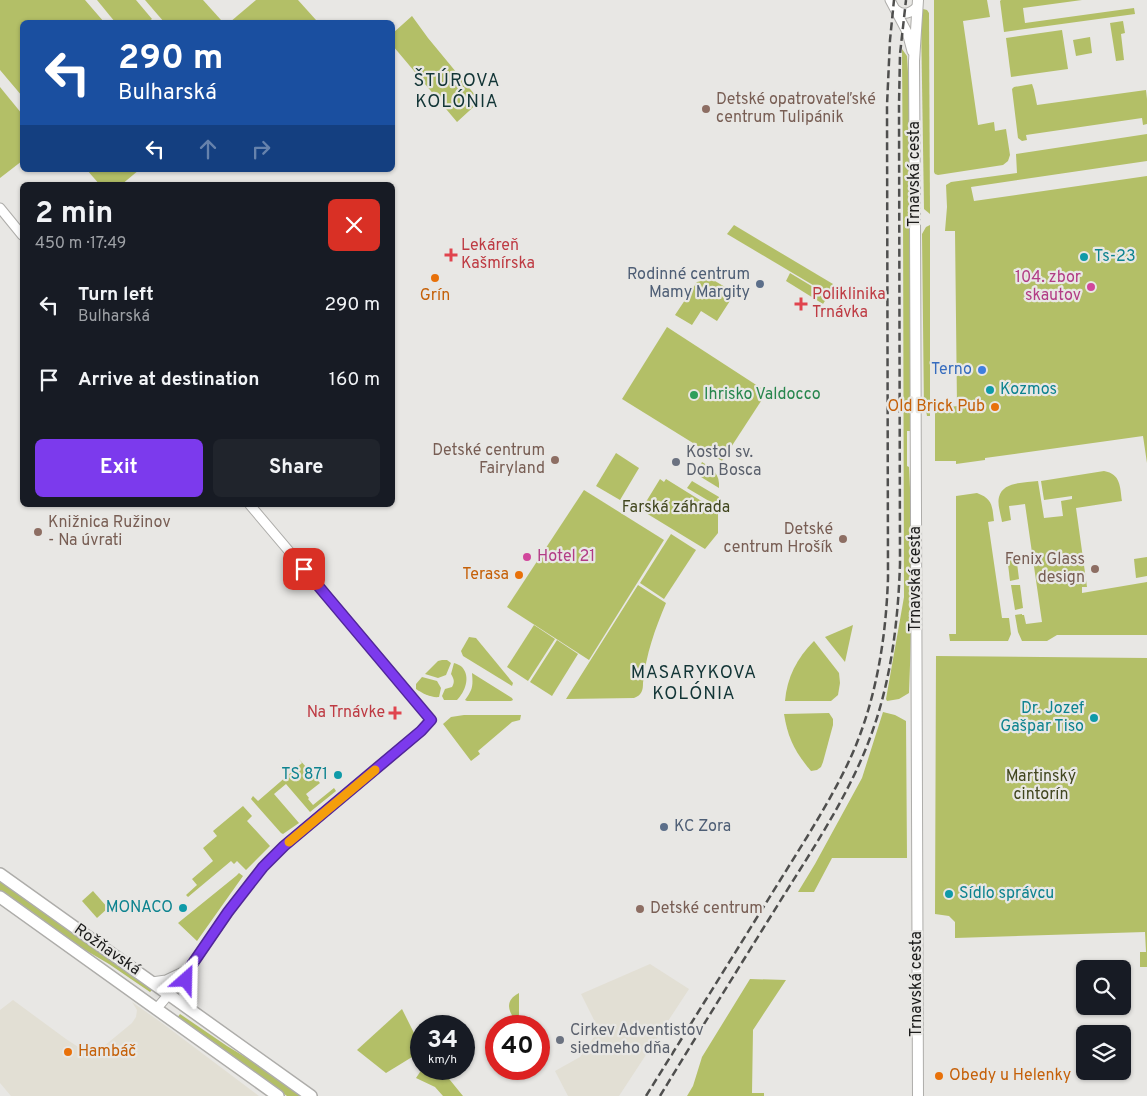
<!DOCTYPE html>
<html lang="en">
<head>
<meta charset="utf-8">
<style>
  body { margin:0; font-family:Overpass,sans-serif; background:#20242c; color:#f1f3f6; height:100vh; display:flex; flex-direction:column; font-size:19px; white-space:nowrap }
  * { box-sizing:border-box; margin:0 }
  p { font-size:16px; color:#9ea1a6 }
  .icon { flex:none; width:28px; height:28px; fill:none; stroke:currentColor; stroke-width:2; stroke-linecap:round; stroke-linejoin:round }
  .map { position:relative; flex:1; overflow:hidden }
  .drawer { position:absolute; left:20px; top:182px; width:375px; height:325px; display:flex; flex-direction:column; background:#171b24; border-radius:8px; box-shadow:0 1px 4px #0004 }
  .drawer>* { flex:none }
  .hud { position:absolute; left:20px; top:20px; width:375px; height:152px; border-radius:8px; box-shadow:0 1px 4px #0004; background:#1a4fa0; color:#fff; overflow:hidden }
  .controls { position:absolute; left:1076px; top:960px; display:grid; gap:10px }
  .controls a { display:grid; place-items:center; width:55px; height:55px; border-radius:8px; background:#171b24; box-shadow:0 1px 4px #0004; font-size:25px }
  .speed { position:absolute; left:410px; top:1015px; display:flex; gap:10px; font-size:25px; font-weight:700; text-align:center }
  .speed>* { display:grid; place-content:center; width:65px; height:65px; border-radius:50%; background:#171b24; box-shadow:0 1px 4px #0004; line-height:1 }
  .speed small { font-size:12px; font-weight:400 }
  .speed .limit { border:8px solid #d22; background:#fff; color:#111 }
  .pin { position:absolute; display:grid; place-items:center; width:42px; height:42px; color:#fff; margin:-21px; border-radius:10px; box-shadow:0 2px 8px #0006 }
  .me { position:absolute; width:55px; margin:-28px; rotate:25deg; stroke-linejoin:round; filter:drop-shadow(0 0 4px #0008) }
  .turn { display:flex; align-items:center; gap:18px; height:105px; padding:0 15px; font-size:22px }
  .turn .icon { width:65px; height:65px; stroke-width:2.5 }
  .turn b { display:block; font-size:35px; line-height:42px }
  .lanes { display:flex; align-items:center; height:48px; padding:0 15px; background:#0003; justify-content:center; gap:25px; direction:ltr }
  .lanes .off { opacity:.35 }
  .round { display:grid; place-items:center; flex:none; width:52px; height:52px; border-radius:8px; background:#20242c }
  .overview { display:flex; align-items:center; justify-content:space-between; height:85px; padding:0 15px }
  h1 { font-size:30px; font-weight:700; line-height:38px }
  .button { display:flex; gap:10px; margin-top:auto; padding:10px 15px }
  .button a { flex:1; height:58px; border-radius:8px; background:#7c3aed; color:#fff; font-size:20px; font-weight:700; line-height:58px; text-align:center }
  .button a+a { background:#20242c; color:#f1f3f6 }
  ul { padding:0; list-style:none }
  li { display:flex; align-items:center; gap:15px; height:75px; padding:0 15px }
  li div { flex:1 }
  li b { display:block; font-size:19px }
  li em { font-style:normal }
  .map>svg:first-child { display:block }
  .built { fill:#e2dfd4 }
  .green { fill:#b3bf67 }
  .lines { fill:none; stroke-linecap:round; stroke-linejoin:round }
  .tertiary-casing { stroke:#aeadaa; stroke-width:11 }
  .secondary-casing { stroke:#aeadaa; stroke-width:12 }
  .primary-casing { stroke:#aeadaa; stroke-width:14 }
  .tertiary { stroke:#fff; stroke-width:9 }
  .secondary { stroke:#fff; stroke-width:10 }
  .primary { stroke:#fff; stroke-width:11 }
  .rail { stroke:#4f4f4e; stroke-width:2.5; stroke-dasharray:8 4; stroke-linecap:butt }
  .route-casing { stroke:#51269a; stroke-width:12 }
  .route { stroke:#7c3aed; stroke-width:9 }
  .slow { stroke:#f59e0b; stroke-width:9 }
  .education-dot { fill:#8d6e63; stroke:#e8e7e4; stroke-width:2 }
  .health-dot { fill:#e0444e; stroke:#e8e7e4; stroke-width:2 }
  .culture-dot { fill:#0f9aa8; stroke:#e8e7e4; stroke-width:2 }
  .food-dot { fill:#e8710a; stroke:#e8e7e4; stroke-width:2 }
  .service-dot { fill:#5c6f8a; stroke:#e8e7e4; stroke-width:2 }
  .hotel-dot { fill:#d1479c; stroke:#e8e7e4; stroke-width:2 }
  .shop-dot { fill:#3f7fe0; stroke:#e8e7e4; stroke-width:2 }
  .leisure-dot { fill:#2e9e5b; stroke:#e8e7e4; stroke-width:2 }
  .worship-dot { fill:#6b7280; stroke:#e8e7e4; stroke-width:2 }
  .labels { text-anchor:middle; dominant-baseline:central; stroke-width:4.5; stroke-linejoin:round; paint-order:stroke }
  .education-label { font-size:16px; fill:#785e54; stroke:#e8e7e4; text-anchor:start }
  .street-label { font-size:16px; fill:#1b1b1a; stroke:#e8e7e4 }
  .health-label { font-size:16px; fill:#be3a42; stroke:#e8e7e4; text-anchor:start }
  .culture-label { font-size:16px; fill:#0d838f; stroke:#e8e7e4; text-anchor:start }
  .service-label { font-size:16px; fill:#4e5e75; stroke:#e8e7e4; text-anchor:end }
  .hotel-label { font-size:16px; fill:#b23c85; stroke:#e8e7e4; text-anchor:end }
  .food-label { font-size:16px; fill:#c56008; stroke:#e8e7e4; text-anchor:end }
  .shop-label { font-size:16px; fill:#366cbe; stroke:#e8e7e4; text-anchor:end }
  .leisure-label { font-size:16px; fill:#27864d; stroke:#e8e7e4; text-anchor:start }
  .worship-label { font-size:16px; fill:#5b616d; stroke:#e8e7e4; text-anchor:start }
  .park-label { font-size:16px; fill:#41461e; stroke:#e8e7e4 }
  .neighbourhood-label { font-size:18px; letter-spacing:1px; fill:#123536; stroke:#e8e7e4 }
</style>
</head>
<body>
<div class="map">
<svg width="1147" height="1096" viewBox="0 0 1147 1096">
  <rect width="100%" height="100%" fill="#e8e7e4"/>
  <!-- built -->
  <g class="built">
    <polygon points="650,964 689,989 619,1096 568,1096 555,1071 580,1057 599,1030 581,994"/>
    <polygon points="13,1000 66,1039 92,1056 132,1023 136,1017 137,1010 132,1002 162,1023 259,1096 11,1096 0,1083 0,1010"/>
  </g>
  <!-- green -->
  <g class="green">
    <polygon points="0,0 85,0 104,22 22,22 22,96 0,70"/>
    <polygon points="97,0 136,0 152,19 148,22 115,22"/>
    <polygon points="145,0 203,0 221,20 218,22 164,22"/>
    <polygon points="256,0 298,0 316,20 313,22 230,22"/>
    <polygon points="934,0 987,0 990,17 963,21 978,125 994,122 995,131 1006,129 1010,155 1008,161 1003,165 938,175 935,174 934,172"/>
    <polygon points="1001,0 1082,0 1023,8 1025,23 1134,8 1135,14 1004,32 1000,1"/>
    <polygon points="923,9 927,10 929,13 930,214 924,209 921,19"/>
    <polygon points="412,16 428,38 480,101 457,122 393,46 393,33"/>
    <polygon points="1123,21 1125,33 1121,34 1124,60 1116,61 1110,23"/>
    <polygon points="1062,30 1068,69 1011,77 1006,38"/>
    <polygon points="1090,37 1092,53 1076,56 1073,40"/>
    <path d="M 902,49 L 907,56 L 909,88 L 911,224 L 910,431 L 907,431 L 907,466 L 909,467 C 913,543 912,618 909,693 L 899,699 L 887,701 L 886,699 L 904,597 L 903,202 Z"/>
    <polygon points="1032,84 1034,90 1037,105 1146,90 1147,99 1147,124 1143,125 1142,118 1026,135 1027,140 1022,141 1018,138 1012,89 1014,87"/>
    <polygon points="0,87 22,114 22,161 0,178"/>
    <polygon points="1147,134 1147,161 971,187 974,201 1147,176 1147,463 1143,436 985,458 985,460 956,464 956,461 935,461 935,409 957,406 955,231 945,231 947,207 946,185 951,182 1017,173 1016,154"/>
    <polygon points="87,170 139,170 121,185 100,185"/>
    <polygon points="734,225 833,284 828,294 727,234"/>
    <polygon points="930,225 930,416 927,416 926,410 924,410 922,234 926,227"/>
    <polygon points="790,273 828,296 823,304 786,281"/>
    <polygon points="705,275 735,293 717,321 701,311 692,325 675,315 697,282 701,281"/>
    <polygon points="667,327 767,392 722,461 622,399"/>
    <polygon points="616,453 639,468 620,500 596,486"/>
    <path d="M 702,462 C 713,469 720,474 719,488 L 696,474 Z"/>
    <path d="M 1104,471 C 1121,474 1120,487 1122,501 L 1076,508 L 1087,587 L 1082,587 L 1082,593 L 1147,582 L 1147,635 L 1057,635 L 1047,641 L 1022,641 L 1018,632 L 1015,615 L 1022,614 L 1022,615 L 1024,615 L 1026,624 L 1042,622 L 1025,504 L 1009,506 L 1011,520 L 1002,522 C 1001,515 997,504 999,497 C 1003,481 1025,483 1038,481 L 1044,518 L 1063,516 L 1061,501 L 1072,499 L 1072,496 L 1044,500 L 1041,481 Z"/>
    <polygon points="660,479 664,482 666,479 716,510 718,514 718,533 705,549 641,510"/>
    <polygon points="692,481 719,497 718,503 714,504 687,488"/>
    <polygon points="584,490 664,540 589,660 507,607"/>
    <path d="M 977,493 C 993,499 992,506 994,521 L 988,522 L 1002,618 L 1009,618 L 1011,634 L 1008,641 L 950,641 L 949,634 L 956,634 L 956,496 Z"/>
    <polygon points="671,534 696,550 664,599 640,583"/>
    <polygon points="1013,555 1016,555 1019,579 1010,581 1007,556"/>
    <polygon points="1147,557 1147,576 1136,578 1134,559"/>
    <path d="M 638,585 L 666,603 C 655,629 646,654 643,683 C 643,690 642,695 634,698 L 566,699 Z"/>
    <polygon points="1011,585 1020,585 1023,608 1015,610"/>
    <polygon points="534,625 555,639 528,681 507,667"/>
    <polygon points="853,625 845,662 825,637"/>
    <polygon points="469,637 476,638 513,683 512,686 463,656 461,651"/>
    <polygon points="557,640 578,654 552,696 530,682"/>
    <path d="M 814,641 L 839,673 L 840,683 L 838,695 L 831,701 L 785,701 C 787,677 797,658 814,641 Z"/>
    <polygon points="936,656 1147,658 1147,967 1140,967 1140,952 1146,952 1145,932 955,938 955,922 949,916 935,914"/>
    <polygon points="442,660 447,660 451,663 446,675 438,678 425,674 438,661"/>
    <path d="M 454,663 C 457,664 460,665 462,667 C 471,677 465,692 457,700 L 444,700 L 442,696 L 445,689 L 452,687 C 455,682 454,679 451,674 Z"/>
    <path d="M 472,673 L 512,698 L 513,700 L 511,701 L 467,701 L 465,700 C 473,689 473,686 472,673 Z"/>
    <path d="M 422,677 L 437,681 L 441,688 L 439,697 C 431,698 422,693 416,689 L 416,684 Z"/>
    <polygon points="883,712 895,715 906,721 907,858 832,858 814,892 798,892 815,864 862,778"/>
    <path d="M 829,713 L 833,719 L 833,725 L 823,762 L 821,767 L 817,770 L 811,771 C 795,752 788,739 784,714 Z"/>
    <polygon points="464,715 521,715 520,720 512,722 478,751 480,754 471,761 443,724 451,717"/>
    <polygon points="299,759 320,783 306,794 309,798 308,799 313,805 334,788 336,791 310,812 286,784 274,794 299,823 283,834 281,833 251,799 253,796 258,801 302,763"/>
    <polygon points="243,806 252,816 247,821 270,846 246,870 237,861 234,864 231,861 188,897 186,895 197,885 192,879 213,861 203,848 217,836 213,831"/>
    <polygon points="239,873 243,876 197,941 178,923 236,876"/>
    <polygon points="0,880 153,989 150,992 109,964 75,944 0,891"/>
    <polygon points="93,891 108,908 97,918 82,901"/>
    <polygon points="750,979 786,980 753,1030 752,1093 764,1093 764,1096 687,1096 693,1086 702,1057"/>
    <path d="M 519,993 L 519,1025 C 510,1014 502,1002 519,993 Z"/>
    <polygon points="402,1009 419,1043 417,1054 386,1073 357,1050"/>
    <polygon points="180,1014 227,1046 262,1067 303,1096 287,1096 177,1018"/>
    <polygon points="422,1069 441,1069 463,1096 443,1096 435,1087 416,1078"/>
  </g>
  <g class="lines">
    <defs>
      <g id="tertiary">
        <polyline points="890,0 907,32 912,51"/>
        <path d="M 896,10 C 903,16 911,13 917,7"/>
        <polyline points="0,208 22,235"/>
        <polyline points="188,975 183,992 191,1010"/>
        <polyline points="152,982 166,980 187,970"/>
        <path d="M 157,1008 C 196,965 224,913 262,868 C 268,860 277,853 284,846 L 421,731 L 431,719 L 250,505"/>
      </g>
      <polyline id="secondary" points="918,0 914,61 915,222 918,1096"/>
      <g id="primary">
        <polyline points="0,874 311,1096"/>
        <polyline points="0,897 278,1096"/>
      </g>
    </defs>
    <!-- tertiary casing -->
    <use href="#tertiary" class="tertiary-casing"/>
    <!-- secondary casing -->
    <use href="#secondary" class="secondary-casing"/>
    <!-- primary casing -->
    <use href="#primary" class="primary-casing"/>
    <!-- tertiary -->
    <use href="#tertiary" class="tertiary"/>
    <!-- secondary -->
    <use href="#secondary" class="secondary"/>
    <!-- primary -->
    <use href="#primary" class="primary"/>
    <!-- rail -->
    <g class="rail">
      <path d="M 646,1096 L 807,837 C 824,809 841,780 854,750 C 877,695 886,637 888,578 L 887,105 L 890,40 L 894,0"/>
      <path d="M 660,1096 C 699,1032 739,967 779,903 C 812,850 848,797 870,738 C 891,682 898,623 900,564 L 899,105 L 900,54 L 906,0"/>
    </g>
  </g>
  <g class="lines">
    <defs>
      <polyline id="route" points="186,980 189,969 228,912 263,867 284,846 421,731 431,720 304,569"/>
    </defs>
    <!-- route casing -->
    <use href="#route" class="route-casing"/>
    <!-- route -->
    <use href="#route" class="route"/>
    <!-- slow -->
    <polyline class="slow" points="289,842 375,770"/>
  </g>
  <!-- markers -->
  <g class="education-dot">
    <circle cx="706" cy="109" r="5"/>
    <circle cx="555" cy="460" r="5"/>
    <circle cx="38" cy="532" r="5"/>
    <circle cx="843" cy="539" r="5"/>
    <circle cx="1095" cy="569" r="5"/>
    <circle cx="640" cy="909" r="5"/>
  </g>
  <g class="health-dot">
    <path d="M448.5 247.5h5v5h5v5h-5v5h-5v-5h-5v-5h5z"/>
    <path d="M798.5 296.5h5v5h5v5h-5v5h-5v-5h-5v-5h5z"/>
    <path d="M392.5 705.5h5v5h5v5h-5v5h-5v-5h-5v-5h5z"/>
  </g>
  <g class="culture-dot">
    <circle cx="1084" cy="257" r="5"/>
    <circle cx="990" cy="390" r="5"/>
    <circle cx="1094" cy="718" r="5"/>
    <circle cx="338" cy="775" r="5"/>
    <circle cx="949" cy="894" r="5"/>
    <circle cx="183" cy="908" r="5"/>
  </g>
  <g class="food-dot">
    <circle cx="435" cy="278" r="5"/>
    <circle cx="995" cy="407" r="5"/>
    <circle cx="519" cy="575" r="5"/>
    <circle cx="68" cy="1052" r="5"/>
    <circle cx="939" cy="1076" r="5"/>
  </g>
  <g class="service-dot">
    <circle cx="760" cy="284" r="5"/>
    <circle cx="664" cy="827" r="5"/>
  </g>
  <g class="hotel-dot">
    <circle cx="1091" cy="287" r="5"/>
    <circle cx="527" cy="557" r="5"/>
  </g>
  <circle class="shop-dot" cx="982" cy="370" r="5"/>
  <circle class="leisure-dot" cx="694" cy="395" r="5"/>
  <g class="worship-dot">
    <circle cx="676" cy="462" r="5"/>
    <circle cx="560" cy="1040" r="5"/>
  </g>
  <g class="labels">
    <!-- education labels -->
    <g class="education-label">
      <text x="716" y="100">Detské opatrovateľské<tspan x="716" dy="18">centrum Tulipánik</tspan></text>
      <text x="545" y="451" text-anchor="end">Detské centrum<tspan x="545" dy="18">Fairyland</tspan></text>
      <text x="48" y="523">Knižnica Ružinov<tspan x="48" dy="18">- Na úvrati</tspan></text>
      <text x="833" y="530" text-anchor="end">Detské<tspan x="833" dy="18">centrum Hrošík</tspan></text>
      <text x="1085" y="560" text-anchor="end">Fenix Glass<tspan x="1085" dy="18">design</tspan></text>
      <text x="650" y="909">Detské centrum</text>
    </g>
    <!-- street labels -->
    <g class="street-label">
      <text transform="translate(915 174) rotate(-90)">Trnavská cesta</text>
      <text transform="translate(916 579) rotate(-90)">Trnavská cesta</text>
      <text transform="translate(107 950) rotate(35)">Rožňavská</text>
      <text transform="translate(917 984) rotate(-90)">Trnavská cesta</text>
    </g>
    <!-- health labels -->
    <g class="health-label">
      <text x="461" y="246">Lekáreň<tspan x="461" dy="18">Kašmírska</tspan></text>
      <text x="812" y="295">Poliklinika<tspan x="812" dy="18">Trnávka</tspan></text>
      <text x="385" y="713" text-anchor="end">Na Trnávke</text>
    </g>
    <!-- culture labels -->
    <g class="culture-label">
      <text x="1094" y="257">Ts-23</text>
      <text x="1000" y="390">Kozmos</text>
      <text x="1084" y="709" text-anchor="end">Dr. Jozef<tspan x="1084" dy="18">Gašpar Tiso</tspan></text>
      <text x="328" y="775" text-anchor="end">TS 871</text>
      <text x="959" y="894">Sídlo správcu</text>
      <text x="173" y="908" text-anchor="end">MONACO</text>
    </g>
    <!-- service labels -->
    <g class="service-label">
      <text x="750" y="275">Rodinné centrum<tspan x="750" dy="18">Mamy Margity</tspan></text>
      <text x="674" y="827" text-anchor="start">KC Zora</text>
    </g>
    <!-- hotel labels -->
    <g class="hotel-label">
      <text x="1081" y="278">104. zbor<tspan x="1081" dy="18">skautov</tspan></text>
      <text x="537" y="557" text-anchor="start">Hotel 21</text>
    </g>
    <!-- food labels -->
    <g class="food-label">
      <text x="435" y="296" text-anchor="middle">Grín</text>
      <text x="985" y="407">Old Brick Pub</text>
      <text x="509" y="575">Terasa</text>
      <text x="78" y="1052" text-anchor="start">Hambáč</text>
      <text x="949" y="1076" text-anchor="start">Obedy u Helenky</text>
    </g>
    <!-- shop labels -->
    <g class="shop-label">
      <text x="972" y="370">Terno</text>
    </g>
    <!-- leisure labels -->
    <g class="leisure-label">
      <text x="704" y="395">Ihrisko Valdocco</text>
    </g>
    <!-- worship labels -->
    <g class="worship-label">
      <text x="686" y="453">Kostol sv.<tspan x="686" dy="18">Don Bosca</tspan></text>
      <text x="570" y="1031">Cirkev Adventistov<tspan x="570" dy="18">siedmeho dňa</tspan></text>
    </g>
    <!-- park labels -->
    <g class="park-label">
      <text x="676" y="508">Farská záhrada</text>
      <text x="1041" y="777">Martinský<tspan x="1041" dy="18">cintorín</tspan></text>
    </g>
    <!-- neighbourhood labels -->
    <g class="neighbourhood-label">
      <text x="457" y="81">ŠTÚROVA<tspan x="457" dy="21">KOLÓNIA</tspan></text>
      <text x="694" y="673">MASARYKOVA<tspan x="694" dy="21">KOLÓNIA</tspan></text>
    </g>
  </g>
</svg>
<div class="controls">
<a><svg class="icon" aria-label="search" viewBox="0 0 24 24"><circle cx="10" cy="10" r="6"/><path d="M15 15l6 6"/></svg></a>
<a><svg class="icon" aria-label="layers" viewBox="0 0 24 24"><path d="M12 4l9 5-9 5-9-5zM3 14l9 5 9-5"/></svg></a>
</div>
<div class="speed"><div>34<small>km/h</small></div><div class="limit">40</div></div>
<div class="pin" style="left:304px;top:569px;background:#d93025"><svg class="icon" aria-label="arrive" viewBox="0 0 24 24"><path d="M6 21V4h12l-3 4 3 4H6"/></svg></div>
<svg class="me" style="left:186px;top:980px" viewBox="-20 -20 40 40"><path d="M0-17L14 15 0 8-14 15z" fill="#7c3aed" stroke="#fff" stroke-width="4"/></svg>
<div class="hud">
<div class="turn"><svg class="icon" aria-label="left" viewBox="0 0 24 24"><path d="M17 20v-9H6M10 6l-5 5 5 5"/></svg><div><b>290 m</b>Bulharská</div></div>
<div class="lanes"><svg class="icon" aria-label="left" viewBox="0 0 24 24"><path d="M17 20v-9H6M10 6l-5 5 5 5"/></svg><svg class="icon off" aria-label="ahead" viewBox="0 0 24 24"><path d="M12 20V5M6 11l6-6 6 6"/></svg><svg class="icon off" aria-label="right" viewBox="0 0 24 24"><path d="M7 20v-9h11M14 6l5 5-5 5"/></svg></div>
</div>
<section class="drawer">
<div class="overview"><div><h1>2 min</h1><p>450 m · 17:49</p></div><a class="round" style="background:#d93025;color:#fff"><svg class="icon" aria-label="close" viewBox="0 0 24 24"><path d="M6 6l12 12M18 6L6 18"/></svg></a></div>
<ul>
<li><svg class="icon" aria-label="left" viewBox="0 0 24 24"><path d="M17 20v-9H6M10 6l-5 5 5 5"/></svg><div><b>Turn left</b><p>Bulharská</p></div><em>290 m</em></li>
<li><svg class="icon" aria-label="arrive" viewBox="0 0 24 24"><path d="M6 21V4h12l-3 4 3 4H6"/></svg><div><b>Arrive at destination</b></div><em>160 m</em></li>
</ul>
<div class="button"><a>Exit</a><a>Share</a></div>
</section>
</div>
</body>
</html>
